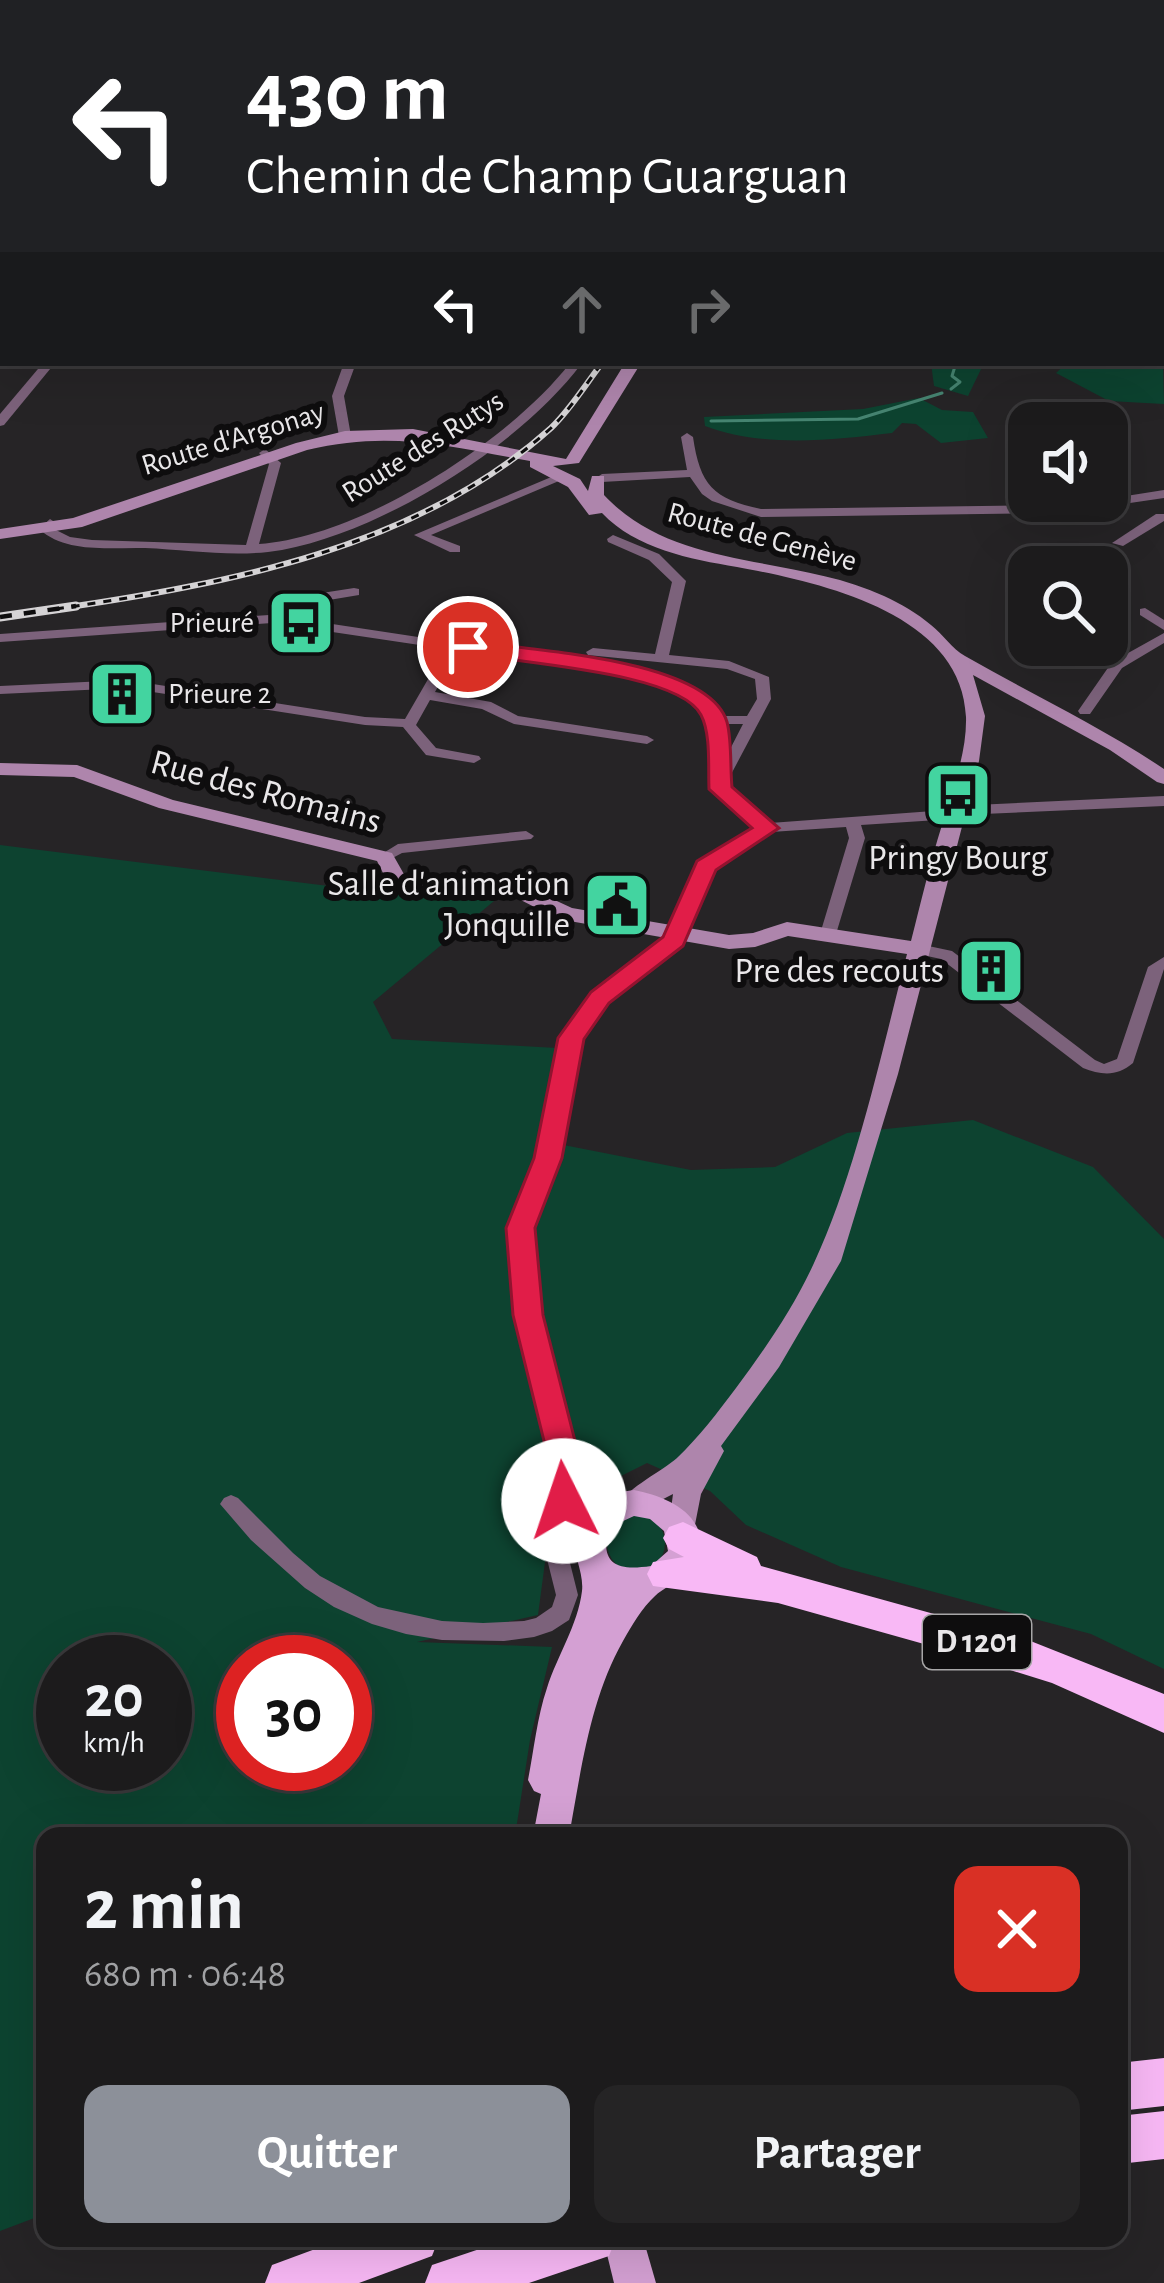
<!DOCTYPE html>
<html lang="fr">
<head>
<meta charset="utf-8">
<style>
  body { margin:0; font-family:"Alegreya Sans",sans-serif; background:#252425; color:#f1f3f6; height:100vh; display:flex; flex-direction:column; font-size:45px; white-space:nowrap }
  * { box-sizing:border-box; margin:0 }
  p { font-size:39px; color:#a0a1a3 }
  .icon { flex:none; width:66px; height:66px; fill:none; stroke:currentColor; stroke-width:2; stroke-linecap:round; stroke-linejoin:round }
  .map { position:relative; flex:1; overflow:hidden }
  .drawer { position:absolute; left:36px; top:1827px; width:1092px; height:420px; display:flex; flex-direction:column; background:#1c1b1c; border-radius:24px; box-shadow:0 12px 48px #0002,0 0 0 3px #3a393b }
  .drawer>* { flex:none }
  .top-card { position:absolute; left:0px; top:0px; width:1164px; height:366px; box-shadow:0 12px 48px #0002,0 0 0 3px #3a393b; background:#202124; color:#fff; overflow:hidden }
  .buttons { position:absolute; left:1008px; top:402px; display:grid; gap:24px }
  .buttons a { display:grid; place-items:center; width:120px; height:120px; border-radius:24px; background:#1c1b1c; box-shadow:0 12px 48px #0002,0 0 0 3px #3a393b; font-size:60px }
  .speed { position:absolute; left:36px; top:1635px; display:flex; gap:24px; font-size:60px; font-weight:700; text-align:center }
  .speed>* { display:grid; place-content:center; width:156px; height:156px; border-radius:50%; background:#1c1b1c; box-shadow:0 12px 48px #0002,0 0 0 3px #3a393b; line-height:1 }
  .speed small { font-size:30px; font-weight:400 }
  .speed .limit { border:18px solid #d22; background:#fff; color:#111 }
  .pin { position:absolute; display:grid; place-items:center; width:102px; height:102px; color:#fff; margin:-51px; border:6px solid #fff; border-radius:50%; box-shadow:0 3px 12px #0007 }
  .me { position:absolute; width:132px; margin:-66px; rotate:356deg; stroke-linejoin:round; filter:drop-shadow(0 0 9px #0008) }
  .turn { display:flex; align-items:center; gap:42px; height:252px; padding:0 48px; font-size:54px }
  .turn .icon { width:156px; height:156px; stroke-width:2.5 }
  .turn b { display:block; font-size:84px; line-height:102px }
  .lanes { display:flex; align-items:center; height:114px; padding:0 48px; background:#0003; justify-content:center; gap:60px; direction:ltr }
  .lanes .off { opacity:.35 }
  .round { display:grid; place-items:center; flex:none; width:126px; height:126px; border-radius:24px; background:#252425 }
  .overview { display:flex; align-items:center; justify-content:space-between; height:204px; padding:0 48px }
  h1 { font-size:72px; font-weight:700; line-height:90px }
  .primary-button { display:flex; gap:24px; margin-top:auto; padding:24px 48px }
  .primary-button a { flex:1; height:138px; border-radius:24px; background:#8c9099; color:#fff; font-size:48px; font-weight:700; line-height:138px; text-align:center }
  .primary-button a+a { background:#252425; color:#f1f3f6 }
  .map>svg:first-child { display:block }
  .green { fill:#0d4330; fill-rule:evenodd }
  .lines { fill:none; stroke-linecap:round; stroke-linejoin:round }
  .stream { stroke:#468471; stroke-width:3 }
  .street { fill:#7c627b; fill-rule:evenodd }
  .secondary { fill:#ae85ac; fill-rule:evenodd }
  .primary { fill:#d4a0d3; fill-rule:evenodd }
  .highway { fill:#f8b8f5; fill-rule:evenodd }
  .rail-far1-casing { stroke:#d5d3d5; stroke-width:6 }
  .rail-casing { stroke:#d5d3d5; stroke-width:9 }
  .rail-far1 { stroke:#0e0d0e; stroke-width:3; stroke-dasharray:8; stroke-linecap:butt }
  .rail { stroke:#0e0d0e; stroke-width:4.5; stroke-dasharray:12; stroke-linecap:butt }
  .highway-bridge { stroke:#f8b8f5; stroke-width:18 }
  .route { fill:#e11d48; stroke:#92132f; stroke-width:3 }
  .labels { text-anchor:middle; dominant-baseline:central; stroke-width:12; stroke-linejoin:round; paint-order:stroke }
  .far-street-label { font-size:30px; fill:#e9e7e9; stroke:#0e0d0e }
  .far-poi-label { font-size:30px; fill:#e9e7e9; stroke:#0e0d0e; text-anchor:end }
  .shield { fill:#0e0d0e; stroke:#a7a6a7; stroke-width:3 }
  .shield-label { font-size:33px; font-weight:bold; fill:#e9e7e9 }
  .street-label { font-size:36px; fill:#e9e7e9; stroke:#0e0d0e }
  .poi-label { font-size:36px; fill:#e9e7e9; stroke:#0e0d0e; text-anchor:end }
</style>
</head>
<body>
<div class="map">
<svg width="1164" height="2283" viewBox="0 0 1164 2283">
  <rect width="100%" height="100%" fill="#262426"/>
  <!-- green -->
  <g class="green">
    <polygon points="1161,283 1164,404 1109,401 1056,373 1067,363 1161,363"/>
    <polygon points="931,363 984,363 968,396 934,386"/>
    <path d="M 919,398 L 942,410 L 973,412 L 988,438 L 941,443 L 916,424 L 902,423 L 892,433 C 832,440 763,448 705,426 L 704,417 L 863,409 Z"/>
    <path d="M 0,845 L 385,893 L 494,901 L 373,1002 L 392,1039 L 557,1048 L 538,1140 L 691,1170 L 775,1167 L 847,1133 L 973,1120 L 1093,1167 L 1164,1239 L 1164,1669 L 1091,1634 L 841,1567 L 746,1525 L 710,1491 L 647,1463 L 603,1485 L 549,1532 L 538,1615 L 417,1642 L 552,1647 L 530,1740 L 515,1836 L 45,1836 L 45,2214 L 0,2231 ZM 63,1662 L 165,1662 L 165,1764 L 63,1764 ZM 243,1662 L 345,1662 L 345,1764 L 243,1764 Z"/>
    <circle cx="636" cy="1543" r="29"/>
  </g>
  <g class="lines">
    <!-- stream -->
    <g class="stream">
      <polyline points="951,389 960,382 952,376 956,363"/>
      <polyline points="711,421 858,419 942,393"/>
    </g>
    <!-- street -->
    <g class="street">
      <polygon points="278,0 286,0 285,3 277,3"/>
      <rect x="0" y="30" width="3" height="6"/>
      <polygon points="0,105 3,106 3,114 0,113"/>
      <polygon points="43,363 55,363 4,425 0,426 0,414"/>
      <polygon points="344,363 356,363 344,396 351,436 345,440 339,436 332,396"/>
      <path d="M 570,363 L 582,363 C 520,446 384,531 282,550 C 237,558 190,550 145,548 C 109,547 67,554 39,529 L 50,519 L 56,523 L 52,528 L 70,537 L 92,540 L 246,545 L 269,464 L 259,453 L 265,449 L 281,463 L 259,544 C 360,537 509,442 570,363 Z"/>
      <path d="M 687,433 L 693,437 C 700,485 713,499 761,509 L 1062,505 L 1107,501 L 1107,499 L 1164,490 L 1164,498 L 1062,513 L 761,517 L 712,501 L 702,494 L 690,477 L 602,482 L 596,478 L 602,474 L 687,470 L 681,437 Z"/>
      <polygon points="556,475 566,478 431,535 460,546 460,552 450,552 414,535"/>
      <polygon points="1156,514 1164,514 1164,521 1123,546 1112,543"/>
      <path d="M 613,535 L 659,554 L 686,581 L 669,655 L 729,661 L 769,677 L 771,699 L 727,782 L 727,788 L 770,823 L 947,810 L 954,806 L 1164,796 L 1164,806 L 960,815 L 953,819 L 861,825 L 865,838 L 836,934 L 828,939 L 820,934 L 849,838 L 846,827 L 771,832 L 713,869 L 680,945 L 623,986 L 589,1020 L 566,1095 L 557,1158 L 531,1215 L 532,1275 L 538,1315 L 575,1472 L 569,1559 L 578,1595 L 569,1620 L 552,1631 L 534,1637 L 504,1641 L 442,1640 L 406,1634 L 372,1624 L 334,1607 L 305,1588 L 251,1540 L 220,1504 L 224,1498 L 231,1495 L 238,1498 L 293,1553 L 320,1576 L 378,1607 L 442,1621 L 483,1623 L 524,1621 L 536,1618 L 552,1607 L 556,1595 L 547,1559 L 555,1472 L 518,1315 L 512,1275 L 513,1215 L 539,1158 L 548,1095 L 573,1018 L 611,978 L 667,938 L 700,863 L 757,828 L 712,789 C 712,769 714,722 701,707 C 667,667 520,659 467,651 L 455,656 L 435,692 L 491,702 L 518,716 L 647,736 L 654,740 L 647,744 L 514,724 L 482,709 L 430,700 L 416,725 L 436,748 L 479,756 L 481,759 L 474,763 L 426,755 L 403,727 L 365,725 L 127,688 L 0,694 L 0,686 L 127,680 L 365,717 L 405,719 L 442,655 L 433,647 L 272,623 L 0,642 L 0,634 L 269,615 L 309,595 L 354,588 L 359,589 L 359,595 L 317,602 L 286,617 L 438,640 L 452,634 L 470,606 L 475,605 L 482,609 L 465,636 L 475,644 C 528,651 700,663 720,716 L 747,716 L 757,699 L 755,679 L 727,669 L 588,655 L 586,652 L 593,648 L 655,654 L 672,582 L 649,560 L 608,542 L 607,539 ZM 722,724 L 743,724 L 726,757 Z"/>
      <polygon points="1145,608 1164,620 1164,630 1140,615 1140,609"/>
      <polygon points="1164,633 1164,643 1122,668 1090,714 1080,714 1078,711 1112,662"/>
      <polygon points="526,831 534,836 531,839 402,853 385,862 377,857 398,844"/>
      <path d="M 919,944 L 952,951 L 1095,1060 L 1104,1064 L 1117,1059 L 1148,967 L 1164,957 L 1164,969 L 1133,1063 C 1117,1077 1101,1075 1083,1068 L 941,959 L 913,953 L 911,949 L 913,945 Z"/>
    </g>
    <!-- secondary -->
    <g class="secondary">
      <polygon points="609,0 621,0 622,3 610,3"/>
      <polygon points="1131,0 1143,0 1145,3 1133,3"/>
      <rect x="0" y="273" width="3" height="8"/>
      <path d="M 625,363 L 641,363 L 579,463 L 553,466 L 580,479 L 588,491 L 592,476 L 604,476 L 604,495 C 676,572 794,554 884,596 C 901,604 917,613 931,625 C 943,634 952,649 965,656 C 1031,694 1100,726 1164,769 L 1164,784 L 1157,782 L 1110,750 L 973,675 L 985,716 L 979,761 L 898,1074 L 841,1261 L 779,1367 L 721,1446 L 724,1451 L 701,1494 L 692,1540 L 682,1544 L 672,1540 L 668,1532 L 673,1494 L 634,1514 L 624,1511 L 620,1503 C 628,1488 662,1471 677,1458 C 699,1437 718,1412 736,1388 C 765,1349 794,1307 814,1263 C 856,1173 882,1050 907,954 L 788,936 L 755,947 L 729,949 L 558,919 L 503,891 L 411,892 L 389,885 L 377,861 L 159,808 L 74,777 L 0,775 L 0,763 L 77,765 L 173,800 L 392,853 L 405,876 L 414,879 L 507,878 L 572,908 L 729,935 L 753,933 L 787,922 L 911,941 C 921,902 930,863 942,825 C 952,791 967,753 966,717 C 962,612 817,582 737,567 C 690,559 636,549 602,513 L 589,515 L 568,487 L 530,467 L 530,461 C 448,446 390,430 307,450 L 82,527 L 0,539 L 0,529 L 73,518 L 296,443 L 345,431 L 413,429 L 566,459 Z"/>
    </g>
    <!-- primary -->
    <g class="primary">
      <polygon points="1161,21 1164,22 1164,30 1161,29"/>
      <polygon points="1164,42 1164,52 1161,53 1161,43"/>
      <polygon points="1161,77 1164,78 1164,86 1161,85"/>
      <path d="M 634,1490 C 665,1496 707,1513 700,1553 C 695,1579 671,1581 655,1596 C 642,1608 632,1625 623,1641 C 590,1699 581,1771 569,1836 L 533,1836 L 541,1794 L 534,1791 L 528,1780 C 534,1750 537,1717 547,1688 C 557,1656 578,1625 582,1591 C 585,1565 560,1537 583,1512 C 595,1498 617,1492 634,1490 ZM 634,1516 L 650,1519 L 664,1531 L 668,1551 L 651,1566 C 617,1571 600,1565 608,1528 Z"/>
      <polygon points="603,2238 643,2238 656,2283 614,2283"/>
    </g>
    <!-- highway -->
    <g class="highway">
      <polygon points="387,0 594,0 385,3"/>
      <polygon points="687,0 704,0 685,3"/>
      <polygon points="789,0 810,0 787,3"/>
      <polygon points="843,0 873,0 875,3 845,3"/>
      <polygon points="923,0 941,0 943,3 925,3"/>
      <polygon points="0,15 3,16 3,26 0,25"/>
      <polygon points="1161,49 1164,50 1164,60 1161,59"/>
      <polygon points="1161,94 1164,95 1164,105 1161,104"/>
      <polygon points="1161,253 1164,254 1164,266 1161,265"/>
      <polygon points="683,1522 757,1557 761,1566 1028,1640 1164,1694 1164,1733 1052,1683 956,1653 778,1603 653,1586 647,1574 653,1562 684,1557 669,1549 663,1538 669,1527"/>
      <polygon points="1164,2058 1164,2106 1119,2111 1119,2063"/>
      <polygon points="1164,2111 1164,2159 1119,2164 1119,2116"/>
      <polygon points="345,2238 439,2238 432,2256 359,2283 265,2283 272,2265"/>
      <polygon points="512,2238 616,2238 609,2256 529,2283 425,2283 432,2265"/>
    </g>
    <defs>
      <g id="rail-far1">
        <polyline points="245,0 253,3"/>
        <path d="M 56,609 C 227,584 418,548 551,428 C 570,410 586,384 602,363"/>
      </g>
      <polyline id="rail" points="0,617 76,606"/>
    </defs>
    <!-- rail-far1 casing -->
    <use href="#rail-far1" class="rail-far1-casing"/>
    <!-- rail casing -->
    <use href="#rail" class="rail-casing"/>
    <!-- rail-far1 -->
    <use href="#rail-far1" class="rail-far1"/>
    <!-- rail -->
    <use href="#rail" class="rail"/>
    <!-- highway-bridge -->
    <polyline class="highway-bridge" points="813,0 825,3"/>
  </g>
  <!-- route -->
  <path class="route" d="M 468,641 C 526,650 708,658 727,722 C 732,741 730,767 732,787 L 779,828 L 716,870 L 683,946 L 609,1003 L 584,1039 L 562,1158 L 535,1228 L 543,1315 L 575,1441 L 580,1501 L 575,1510 L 564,1514 L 553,1510 L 544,1441 L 513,1315 L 506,1228 L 534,1158 L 558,1038 L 591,992 L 663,937 L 697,861 L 752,828 L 709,789 C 708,767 711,734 701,715 C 679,671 511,663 461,652 L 461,643 Z"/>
  <!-- icons -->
  <defs>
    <symbol id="bus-square" viewBox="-11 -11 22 22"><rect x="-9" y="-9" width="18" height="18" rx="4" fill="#43d4a0" stroke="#0e0d0e"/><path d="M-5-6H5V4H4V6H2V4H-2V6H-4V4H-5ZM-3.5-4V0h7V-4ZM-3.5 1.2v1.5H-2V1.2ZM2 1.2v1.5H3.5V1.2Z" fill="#111"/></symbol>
    <symbol id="building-square" viewBox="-11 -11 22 22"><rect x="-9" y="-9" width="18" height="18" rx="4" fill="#43d4a0" stroke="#0e0d0e"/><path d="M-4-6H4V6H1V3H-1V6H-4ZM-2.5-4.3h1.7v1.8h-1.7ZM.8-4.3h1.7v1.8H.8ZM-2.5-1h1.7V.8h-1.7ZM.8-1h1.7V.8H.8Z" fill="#111"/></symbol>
    <symbol id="civic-square" viewBox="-11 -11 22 22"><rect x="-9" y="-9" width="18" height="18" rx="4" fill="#43d4a0" stroke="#0e0d0e"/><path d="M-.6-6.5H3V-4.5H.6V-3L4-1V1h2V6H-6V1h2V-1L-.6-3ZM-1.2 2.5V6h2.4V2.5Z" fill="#111"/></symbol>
  </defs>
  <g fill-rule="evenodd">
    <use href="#bus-square" x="263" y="585" width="76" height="76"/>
    <use href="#building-square" x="84" y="656" width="76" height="76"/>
    <use href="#bus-square" x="920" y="757" width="76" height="76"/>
    <use href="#civic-square" x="579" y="867" width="76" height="76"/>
    <use href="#building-square" x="953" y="933" width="76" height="76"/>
  </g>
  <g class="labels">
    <!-- far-street labels -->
    <g class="far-street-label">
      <text transform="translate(233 439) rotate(-17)">Route d'Argonay</text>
      <text transform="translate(423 447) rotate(-32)">Route des Rutys</text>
      <text transform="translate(762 537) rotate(15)">Route de Genève</text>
    </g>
    <!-- far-poi labels -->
    <g class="far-poi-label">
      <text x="254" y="623">Prieuré</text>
      <text x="168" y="694" text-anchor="start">Prieure 2</text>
    </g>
    <!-- shield labels -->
    <rect class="shield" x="923" y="1615" width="108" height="54" rx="9"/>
    <g class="shield-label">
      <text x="977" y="1642">D 1201</text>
    </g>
    <!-- street labels -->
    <g class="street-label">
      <text transform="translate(266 792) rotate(15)">Rue des Romains</text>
    </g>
    <!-- poi labels -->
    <g class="poi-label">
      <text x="958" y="858" text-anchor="middle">Pringy Bourg</text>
      <text x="570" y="884">Salle d'animation<tspan x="570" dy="41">Jonquille</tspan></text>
      <text x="944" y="971">Pre des recouts</text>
    </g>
  </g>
</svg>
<div class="buttons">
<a><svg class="icon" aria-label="sound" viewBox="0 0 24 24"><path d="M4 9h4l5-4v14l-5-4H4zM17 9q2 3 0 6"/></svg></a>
<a><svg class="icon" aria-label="search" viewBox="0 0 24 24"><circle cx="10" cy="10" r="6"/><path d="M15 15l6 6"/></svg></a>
</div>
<div class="speed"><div>20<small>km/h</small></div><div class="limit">30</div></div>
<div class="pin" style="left:468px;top:647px;background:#d93025"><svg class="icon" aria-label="arrive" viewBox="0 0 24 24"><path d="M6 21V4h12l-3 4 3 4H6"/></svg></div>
<svg class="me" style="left:564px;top:1501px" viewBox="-20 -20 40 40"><circle r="19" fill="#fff"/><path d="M0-13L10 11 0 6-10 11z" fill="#e11d48"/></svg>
<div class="top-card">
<div class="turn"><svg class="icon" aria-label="left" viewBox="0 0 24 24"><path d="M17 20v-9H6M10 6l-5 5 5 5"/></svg><div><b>430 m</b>Chemin de Champ Guarguan</div></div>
<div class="lanes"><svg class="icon" aria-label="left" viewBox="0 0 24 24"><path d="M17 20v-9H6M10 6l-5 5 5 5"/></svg><svg class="icon off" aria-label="ahead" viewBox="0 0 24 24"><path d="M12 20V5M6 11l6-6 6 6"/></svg><svg class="icon off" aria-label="right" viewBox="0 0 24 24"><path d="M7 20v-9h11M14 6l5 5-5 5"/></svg></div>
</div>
<section class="drawer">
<div class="overview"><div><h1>2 min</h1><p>680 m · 06:48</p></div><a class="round" style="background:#d93025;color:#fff"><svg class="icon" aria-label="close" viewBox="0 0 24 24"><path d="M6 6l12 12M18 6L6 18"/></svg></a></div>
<div class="primary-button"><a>Quitter</a><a>Partager</a></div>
</section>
</div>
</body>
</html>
